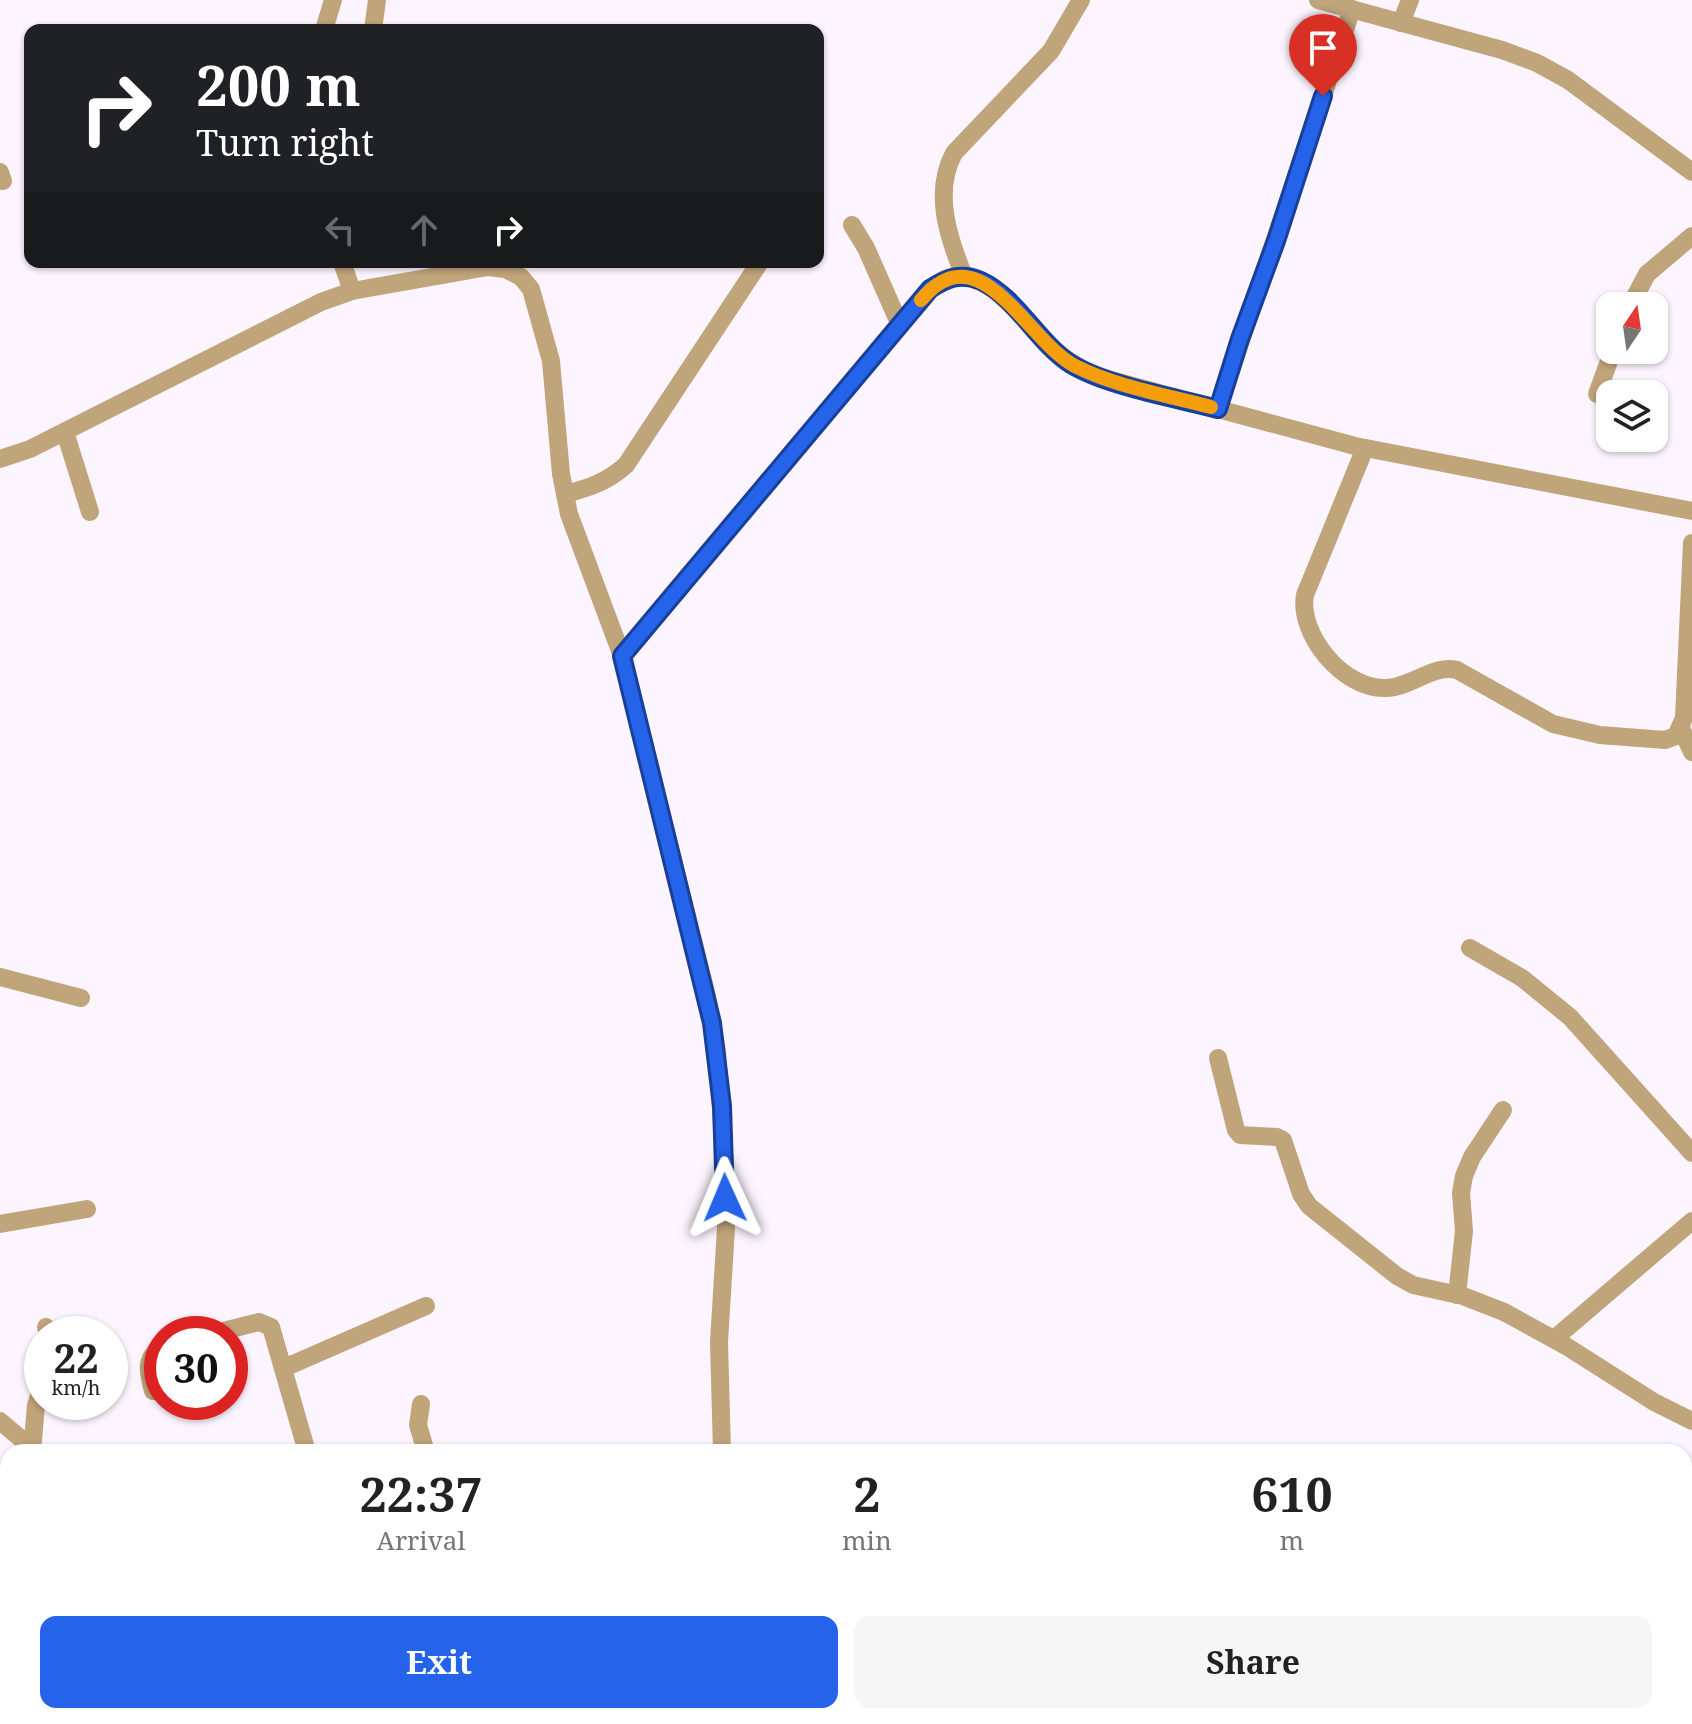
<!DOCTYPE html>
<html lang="en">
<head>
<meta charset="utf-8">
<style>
  body { margin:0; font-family:"Noto Serif",serif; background:#f6f6f6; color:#222; height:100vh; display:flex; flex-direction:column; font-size:30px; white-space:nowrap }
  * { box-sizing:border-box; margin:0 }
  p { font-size:26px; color:#767676 }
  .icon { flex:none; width:44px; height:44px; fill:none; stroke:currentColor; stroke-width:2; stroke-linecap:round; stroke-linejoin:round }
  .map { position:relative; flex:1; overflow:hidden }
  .side { position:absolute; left:0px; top:1444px; width:1692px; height:280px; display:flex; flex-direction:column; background:#fff; border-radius:24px 24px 0 0; box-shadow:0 2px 6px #0004 }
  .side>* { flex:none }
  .top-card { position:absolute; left:24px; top:24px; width:800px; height:244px; border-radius:16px; box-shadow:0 2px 6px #0004; background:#202124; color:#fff; overflow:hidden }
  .needle { width:52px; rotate:13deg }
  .controls { position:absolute; left:1596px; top:292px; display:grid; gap:16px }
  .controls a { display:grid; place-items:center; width:72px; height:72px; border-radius:16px; background:#fff; box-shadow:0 2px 6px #0004; font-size:40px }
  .speed { position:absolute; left:24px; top:1316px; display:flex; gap:16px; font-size:40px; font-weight:700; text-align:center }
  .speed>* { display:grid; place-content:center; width:104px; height:104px; border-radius:50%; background:#fff; box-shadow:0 2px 6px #0004; line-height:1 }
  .speed small { font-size:20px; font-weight:400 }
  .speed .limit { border:12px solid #d22; background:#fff; color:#111 }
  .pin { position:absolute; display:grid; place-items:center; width:68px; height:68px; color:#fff; margin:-82px -34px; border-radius:50% 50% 50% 0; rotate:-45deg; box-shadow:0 0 8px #0007 }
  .pin .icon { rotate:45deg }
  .me { position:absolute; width:88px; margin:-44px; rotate:359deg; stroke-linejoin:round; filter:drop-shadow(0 0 6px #0008) }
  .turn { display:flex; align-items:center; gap:28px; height:168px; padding:0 40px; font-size:36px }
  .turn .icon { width:104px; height:104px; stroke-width:2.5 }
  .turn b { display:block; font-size:56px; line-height:68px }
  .lanes { display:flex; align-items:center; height:76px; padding:0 40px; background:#0003; justify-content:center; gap:40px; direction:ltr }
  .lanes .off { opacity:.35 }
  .eta { display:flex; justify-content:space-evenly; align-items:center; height:136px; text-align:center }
  .eta b { font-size:48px; font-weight:700; line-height:56px }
  .action { display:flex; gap:16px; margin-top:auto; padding:16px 40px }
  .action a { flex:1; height:92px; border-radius:16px; background:#2563eb; color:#fff; font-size:32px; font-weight:700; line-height:92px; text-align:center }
  .action a+a { background:#f6f6f6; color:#222 }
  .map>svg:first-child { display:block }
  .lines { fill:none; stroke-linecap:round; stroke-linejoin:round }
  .minor { stroke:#c0a47a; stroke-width:18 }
  .route-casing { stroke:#184099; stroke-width:20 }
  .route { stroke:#2563eb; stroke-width:14 }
  .slow { stroke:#f59e0b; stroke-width:14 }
</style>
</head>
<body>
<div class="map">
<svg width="1692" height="1724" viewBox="0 0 1692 1724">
  <rect width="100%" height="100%" fill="#fcf4fe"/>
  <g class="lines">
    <!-- minor -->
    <g class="minor">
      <polyline points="1318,0 1502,50 1537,63 1568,80 1692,172"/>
      <polyline points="1401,23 1410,0"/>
      <polyline points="324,30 333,0"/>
      <polyline points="373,30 377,0"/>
      <polyline points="0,172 3,181"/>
      <polyline points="852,225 866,248 900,325"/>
      <polyline points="342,262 352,291"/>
      <path d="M 964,276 C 948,237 933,192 954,153 L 1051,51 L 1081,0"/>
      <polyline points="1630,306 1647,274 1692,236"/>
      <polyline points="1597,394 1613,350"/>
      <polyline points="1218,409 1352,9"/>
      <polyline points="65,432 90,512"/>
      <path d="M 1365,448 L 1305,595 C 1298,635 1344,690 1386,688 C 1412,687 1433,664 1457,670 L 1553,724 L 1600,735 L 1665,740 L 1676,736 L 1684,718 L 1692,543"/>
      <polyline points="0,459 30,449 321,302 352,291 488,267 505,269 521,277 531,289 551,361 561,474 569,514 622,656 707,996 717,1051 725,1168 726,1228 719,1342 722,1452"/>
      <path d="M 565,494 C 589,488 607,482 626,465 L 760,262"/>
      <path d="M 622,656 L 930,289 C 935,286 940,281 945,279 C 986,261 1028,328 1054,350 C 1067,361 1081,368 1096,376 L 1355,446 L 1692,511"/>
      <polyline points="1681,728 1692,752"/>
      <polyline points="1470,948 1522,978 1570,1017 1692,1153"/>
      <polyline points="0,977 81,998"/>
      <polyline points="1218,1058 1236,1130 1240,1135 1277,1137 1283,1140 1301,1194 1309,1206 1397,1276 1413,1285 1463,1296 1504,1312 1566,1346 1654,1402 1692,1421"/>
      <polyline points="0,1224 87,1209"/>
      <polyline points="1457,1295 1464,1231 1461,1193 1464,1176 1472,1157 1503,1110"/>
      <polyline points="46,1327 48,1334"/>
      <polyline points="211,1334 259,1322 271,1327 307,1452"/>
      <polyline points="1554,1339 1692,1221"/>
      <polyline points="284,1368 426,1306"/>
      <path d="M 153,1391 C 148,1373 144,1358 162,1347"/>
      <polyline points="421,1404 418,1425 426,1452"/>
      <polyline points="0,1421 20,1438 32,1444"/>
      <polyline points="32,1452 36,1405 42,1387"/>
      <polyline points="0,1565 8,1562"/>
      <polyline points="96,1716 109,1720 142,1716"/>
      <polyline points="348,1716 353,1724"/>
      <polyline points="670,1724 670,1716"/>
      <path d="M 1558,1724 C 1575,1719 1590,1719 1607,1724"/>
    </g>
  </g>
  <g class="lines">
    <defs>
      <path id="route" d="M 725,1198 L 722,1106 L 712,1023 L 622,656 L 930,289 C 947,278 961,272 981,281 C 1016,297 1038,343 1071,364 C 1107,386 1177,398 1218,409 L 1240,339 L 1276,241 L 1323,96"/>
    </defs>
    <!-- route casing -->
    <use href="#route" class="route-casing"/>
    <!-- route -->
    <use href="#route" class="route"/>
    <!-- slow -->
    <path class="slow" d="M 921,300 C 980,229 1027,341 1075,366 C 1117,387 1166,395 1211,407"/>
  </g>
</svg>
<div class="controls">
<a><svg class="needle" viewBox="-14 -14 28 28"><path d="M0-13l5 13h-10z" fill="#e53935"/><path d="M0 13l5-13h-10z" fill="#767676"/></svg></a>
<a><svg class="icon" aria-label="layers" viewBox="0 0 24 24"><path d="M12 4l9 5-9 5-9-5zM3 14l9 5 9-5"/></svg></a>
</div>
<div class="speed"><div>22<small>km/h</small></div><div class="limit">30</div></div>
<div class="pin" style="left:1323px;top:96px;background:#d93025"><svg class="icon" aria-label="arrive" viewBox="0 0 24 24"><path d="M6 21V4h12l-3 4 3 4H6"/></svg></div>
<svg class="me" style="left:725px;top:1198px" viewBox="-20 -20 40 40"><path d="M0-17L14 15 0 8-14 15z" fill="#2563eb" stroke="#fff" stroke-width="4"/></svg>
<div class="top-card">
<div class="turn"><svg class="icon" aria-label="right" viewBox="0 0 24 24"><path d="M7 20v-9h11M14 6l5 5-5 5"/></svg><div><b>200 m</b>Turn right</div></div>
<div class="lanes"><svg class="icon off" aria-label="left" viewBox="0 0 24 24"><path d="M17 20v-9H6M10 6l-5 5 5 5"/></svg><svg class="icon off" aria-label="ahead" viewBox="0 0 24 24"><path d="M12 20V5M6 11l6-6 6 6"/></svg><svg class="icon" aria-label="right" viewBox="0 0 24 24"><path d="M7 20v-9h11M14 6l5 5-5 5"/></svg></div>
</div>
<section class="side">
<div class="eta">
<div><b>22:37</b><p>Arrival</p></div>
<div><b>2</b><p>min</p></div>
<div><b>610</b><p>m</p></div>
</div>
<div class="action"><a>Exit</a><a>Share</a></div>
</section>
</div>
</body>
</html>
